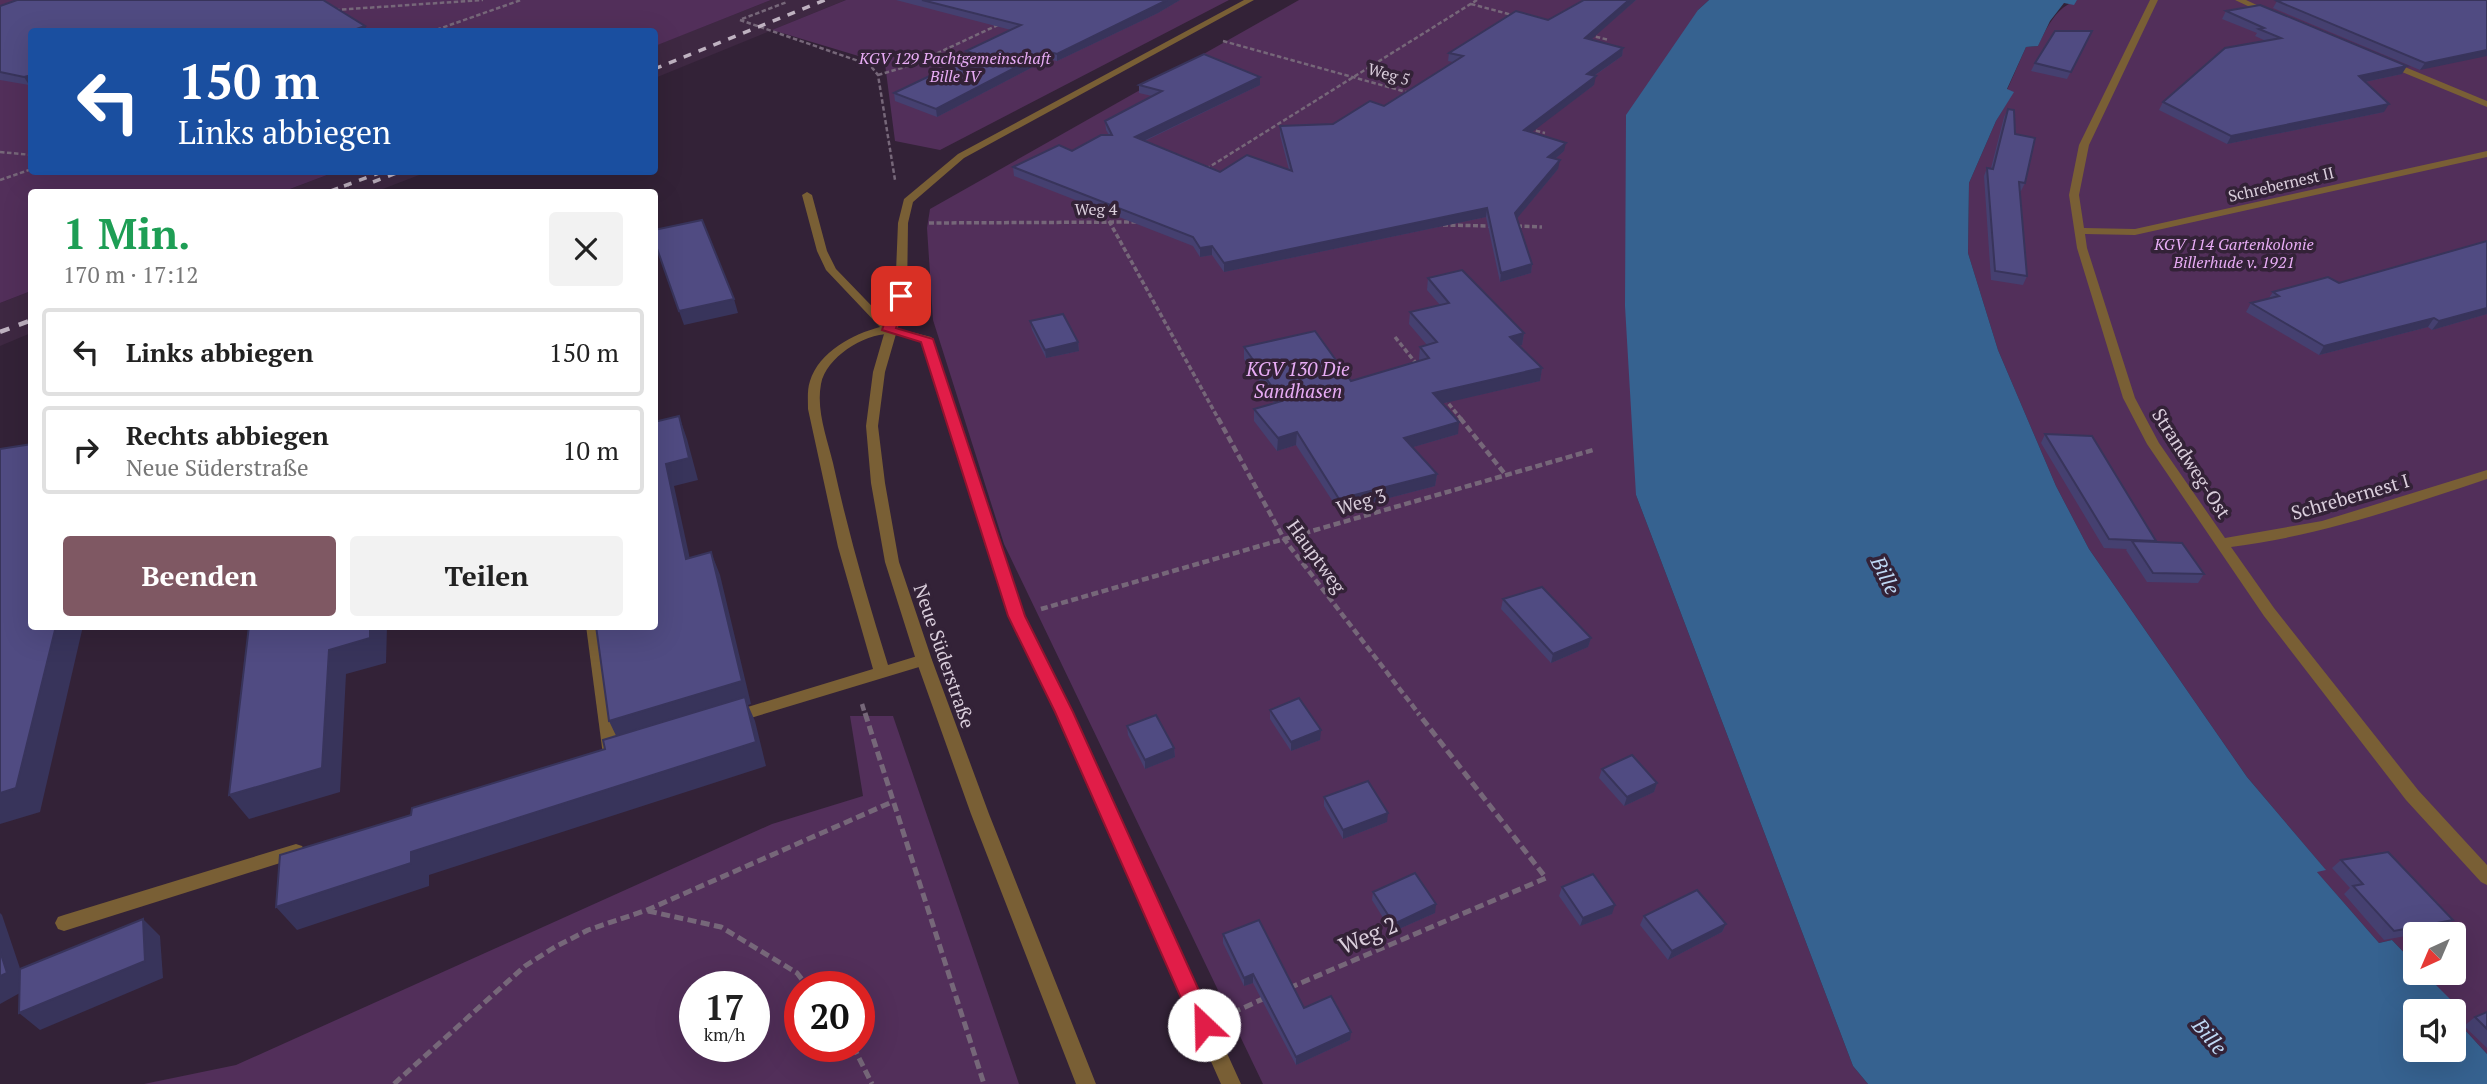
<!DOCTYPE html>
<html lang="de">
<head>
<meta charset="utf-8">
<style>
  body { margin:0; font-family:"PT Serif",serif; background:#f2f2f2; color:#222; height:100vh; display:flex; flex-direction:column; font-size:26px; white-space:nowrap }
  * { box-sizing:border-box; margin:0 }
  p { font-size:23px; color:#767676 }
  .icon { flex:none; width:38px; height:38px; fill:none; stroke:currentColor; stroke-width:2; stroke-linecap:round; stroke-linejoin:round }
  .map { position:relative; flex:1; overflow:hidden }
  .drawer { position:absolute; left:28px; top:189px; width:630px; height:441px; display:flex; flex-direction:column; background:#fff; border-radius:7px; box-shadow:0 7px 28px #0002 }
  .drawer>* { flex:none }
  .guide { position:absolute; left:28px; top:28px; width:630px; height:147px; border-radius:7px; box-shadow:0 7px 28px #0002; background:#1a4fa0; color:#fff; overflow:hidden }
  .needle { width:46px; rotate:224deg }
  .tools { position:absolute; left:2403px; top:922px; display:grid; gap:14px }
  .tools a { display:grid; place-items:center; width:63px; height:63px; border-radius:7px; background:#fff; box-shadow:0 7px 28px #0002; font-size:35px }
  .speed { position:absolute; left:679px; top:971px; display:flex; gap:14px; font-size:35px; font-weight:700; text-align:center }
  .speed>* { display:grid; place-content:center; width:91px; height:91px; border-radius:50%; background:#fff; box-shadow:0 7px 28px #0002; line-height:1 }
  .speed small { font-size:18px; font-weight:400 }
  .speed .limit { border:10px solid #d22; background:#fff; color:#111 }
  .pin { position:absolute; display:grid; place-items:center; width:60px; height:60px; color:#fff; margin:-30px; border-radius:14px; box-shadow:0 4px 10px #0006 }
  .me { position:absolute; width:77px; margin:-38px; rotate:336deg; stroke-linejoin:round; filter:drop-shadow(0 0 5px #0008) }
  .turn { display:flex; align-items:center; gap:24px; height:147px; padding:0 35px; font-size:32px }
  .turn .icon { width:91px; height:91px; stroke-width:2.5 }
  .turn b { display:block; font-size:49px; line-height:60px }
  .round { display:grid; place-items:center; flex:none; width:74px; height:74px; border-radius:7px; background:#f2f2f2 }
  .headline { display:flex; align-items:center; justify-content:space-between; height:119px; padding:0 35px }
  h1 { font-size:42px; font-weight:600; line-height:52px; color:#1e9e55 }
  .primary-button { display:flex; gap:14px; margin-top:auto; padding:14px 35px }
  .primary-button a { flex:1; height:80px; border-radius:7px; background:#7f5863; color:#fff; font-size:28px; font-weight:600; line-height:80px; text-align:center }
  .primary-button a+a { background:#f2f2f2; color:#222 }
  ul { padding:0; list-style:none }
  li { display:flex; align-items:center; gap:21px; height:88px; margin:0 14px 10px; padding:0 21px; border:4px solid #e0e0e0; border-radius:7px }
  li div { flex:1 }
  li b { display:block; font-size:26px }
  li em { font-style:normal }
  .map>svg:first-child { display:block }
  .built { fill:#3e2842 }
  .green { fill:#522f5a; fill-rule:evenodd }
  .water { fill:#366290 }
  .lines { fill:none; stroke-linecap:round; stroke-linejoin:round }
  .path-far3 { stroke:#766779; stroke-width:2.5; stroke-dasharray:4.5 2.5; stroke-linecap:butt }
  .path-far2 { stroke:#766779; stroke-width:3.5; stroke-dasharray:5 2.5; stroke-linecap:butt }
  .path-far1 { stroke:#766779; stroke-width:4.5; stroke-dasharray:7 3.5; stroke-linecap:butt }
  .path { stroke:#766779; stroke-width:5; stroke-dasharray:9 4.5; stroke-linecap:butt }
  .lane { fill:#795f35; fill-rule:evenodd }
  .street { fill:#795f35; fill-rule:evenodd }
  .rail-far1 { stroke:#bfb2c1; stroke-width:3.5; stroke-dasharray:8 8; stroke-linecap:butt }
  .rail { stroke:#bfb2c1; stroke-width:4.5; stroke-dasharray:10 10; stroke-linecap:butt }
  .wall { fill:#454070 }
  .shaded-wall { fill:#38345b }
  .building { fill:#504b82; stroke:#38345b; stroke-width:2 }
  .route { fill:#e11d48; stroke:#92132f; stroke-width:2 }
  .labels { text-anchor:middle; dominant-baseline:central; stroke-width:7; stroke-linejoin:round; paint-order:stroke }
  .far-park-label { font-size:16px; font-style:italic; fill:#e8acf5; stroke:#332237 }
  .far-street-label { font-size:16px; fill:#dacedc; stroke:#332237 }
  .park-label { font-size:19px; font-style:italic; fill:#e8acf5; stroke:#332237 }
  .street-label { font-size:19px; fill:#dacedc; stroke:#332237 }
  .water-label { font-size:21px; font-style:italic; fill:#bfd8f4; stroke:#332237 }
  .near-street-label { font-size:23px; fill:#dacedc; stroke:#332237 }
</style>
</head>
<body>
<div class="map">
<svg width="2487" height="1084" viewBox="0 0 2487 1084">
  <rect width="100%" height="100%" fill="#332237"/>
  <!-- built -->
  <g class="built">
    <polygon points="771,0 846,0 655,78 654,46"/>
    <polygon points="335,172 427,172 375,192 282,192"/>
    <polygon points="31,291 31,333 0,346 0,303"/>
  </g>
  <!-- green -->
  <g class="green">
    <polygon points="0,0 771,0 655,46 654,32 32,32 32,172 335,172 282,192 32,192 31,291 0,303"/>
    <polygon points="846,0 1229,0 940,150 895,141 885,64 772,30"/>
    <polygon points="1299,0 1709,0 1698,10 1636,495 1853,1066 1868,1084 1263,1084 1004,544 933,320 927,228 930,209"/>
    <path d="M 2077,0 L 2487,0 L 2487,1054 L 2454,1018 L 2454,1012 L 2448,1011 L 2440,1003 L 2450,1000 L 2424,973 L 2454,973 L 2454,934 L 2415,934 L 2415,964 L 2392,940 L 2379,943 L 2316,871 L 2325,869 L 2247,777 L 2089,549 L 2056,486 L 1998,350 L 1968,253 L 1969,183 L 1996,121 L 2013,92 L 2007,90 L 2026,47 L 2038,46 C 2048,25 2056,8 2077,0 Z"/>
    <path d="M 850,716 L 893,716 L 1019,1084 L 144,1084 L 236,1065 L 772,824 L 863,796 ZM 754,987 L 754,1046 L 695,1046 L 695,987 ZM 859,987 L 859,1046 L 800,1046 L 800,987 Z"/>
  </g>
  <!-- water -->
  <polygon class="water" points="1709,0 2077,0 2074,5 2064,3 2050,21 2038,46 2026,47 2007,89 2014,92 1996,121 1969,183 1968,253 1998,350 2056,486 2089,549 2247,777 2326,870 2317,872 2379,943 2392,940 2415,964 2415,973 2424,973 2451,1000 2440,1003 2448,1011 2415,1012 2415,1050 2454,1050 2454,1018 2487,1054 2487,1084 1868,1084 1853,1066 1636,495 1625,306 1626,115 1698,10"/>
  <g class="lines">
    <!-- path-far3 -->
    <g class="path-far3">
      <polyline points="1471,4 1516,16"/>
      <polyline points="335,10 483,0"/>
      <polyline points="742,19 787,2"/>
      <polyline points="740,20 870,65 878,75 895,180"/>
      <polyline points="430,32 521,0"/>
      <polyline points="1589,35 1609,40"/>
      <polyline points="1223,41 1410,93"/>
      <polyline points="878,75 912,65 1000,24"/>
      <polyline points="1529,129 1545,133"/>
      <polyline points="0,152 32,155"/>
      <polyline points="1206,169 1477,0"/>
      <polyline points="0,180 32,169"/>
    </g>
    <!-- path-far2 -->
    <g class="path-far2">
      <polyline points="1109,221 1219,420"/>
      <polyline points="929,223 1137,222"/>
      <polyline points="1443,225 1491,226"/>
      <polyline points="1517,226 1542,227"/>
      <polyline points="1395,337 1419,367"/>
      <polyline points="1444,398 1462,420"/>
    </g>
    <!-- path-far1 -->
    <g class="path-far1">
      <polyline points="1218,418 1284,539 1419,714"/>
      <polyline points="1460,418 1505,474"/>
      <polyline points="1041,609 1593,450"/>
      <polyline points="862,704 865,714"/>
    </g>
    <!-- path -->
    <g class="path">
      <polyline points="865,713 984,1084"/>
      <polyline points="648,911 721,927 797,973 808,987"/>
      <polyline points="1289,988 1546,878 1418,713"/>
      <polyline points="1232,1013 1265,998"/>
      <polyline points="853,1046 872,1084"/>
      <polyline points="394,1084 525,966 555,947 588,930 647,910 892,802"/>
    </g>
    <!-- lane -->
    <g class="lane">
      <path d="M 2150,0 L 2158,0 L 2089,145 L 2079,195 L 2084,228 L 2135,229 L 2487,151 L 2487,157 L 2135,235 L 2085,234 L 2087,248 L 2135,398 L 2159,443 L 2225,538 L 2322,521 L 2487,470 L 2487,479 C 2403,507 2319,536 2231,547 L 2274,608 L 2418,790 L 2487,865 L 2487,885 L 2481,882 L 2406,800 L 2264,616 L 2147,444 L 2123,398 L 2077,248 L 2069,195 L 2079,145 Z"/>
      <polygon points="2235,0 2246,0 2274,13 2267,15"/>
      <polygon points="2388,60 2487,101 2487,107 2385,65 2384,63"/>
      <path d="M 807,192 L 812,195 L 827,251 L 836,269 L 892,327 L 931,337 L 933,339 L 1023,616 L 1072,712 L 1241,1084 L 1221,1084 L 1056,712 L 1009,616 L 922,341 C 912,338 901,334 891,334 C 865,333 826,357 821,384 C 816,410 827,438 833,463 C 848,532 867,598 888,665 L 924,654 L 929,656 L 932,660 L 929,664 L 734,723 L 728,721 L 726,717 L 728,713 L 873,669 L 838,547 L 808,409 C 808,400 807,390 810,381 C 819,352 853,334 880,327 L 826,270 L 817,251 L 802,195 Z"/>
      <polygon points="586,626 601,626 619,755 617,760 611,762 605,760 603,755"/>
      <polygon points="296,844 302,846 305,851 302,856 296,858 64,931 58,929 55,923 58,917 64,915"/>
    </g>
    <!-- street -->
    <polygon class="street" points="1244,0 1254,0 964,158 913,202 908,223 907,296 885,372 878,426 885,483 899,562 932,660 989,814 1096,1084 1076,1084 971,814 916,660 885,562 871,483 866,426 873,372 895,296 898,223 904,199 958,154"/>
    <!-- rail-far1 -->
    <g class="rail-far1">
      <polyline points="654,69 825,0"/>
      <polyline points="373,182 399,172"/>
      <polyline points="344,186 382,172"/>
    </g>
    <!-- rail -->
    <g class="rail">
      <polyline points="329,192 348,185"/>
      <polyline points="0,332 32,320"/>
    </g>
  </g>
  <!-- wall -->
  <g class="wall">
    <polygon points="896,0 1180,0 1158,13 1057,61 1048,59 937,117 895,101 894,93 968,58 966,51 1011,30"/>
    <polygon points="1584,0 1636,0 1591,39 1623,48 1622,56 1594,76 1594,85 1531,132 1564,151 1555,159 1558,169 1517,218 1532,264 1531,273 1500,282 1486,217 1224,272 1212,255 1200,257 1193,246 1014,176 1013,167 1072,151 1109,135 1106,130 1105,121 1152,96 1139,93 1139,85 1260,77 1260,85 1145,141 1220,172 1289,170 1280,135 1280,126 1333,124 1384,106 1453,62 1448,61 1449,53 1548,20"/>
    <polygon points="2487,0 2420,70 2273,8 2277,1"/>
    <polygon points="0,6 32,32 32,85 29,85 0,80"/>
    <polygon points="2226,11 2402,74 2365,82 2384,112 2227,144 2159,110 2163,102 2266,41 2255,36 2257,33 2222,19"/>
    <polygon points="2092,31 2067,79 2031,71 2035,63"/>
    <polygon points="2008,109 2015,134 2025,183 2021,191 2020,191 2027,276 2023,285 1991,280 1984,176 1987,168 1991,168 2004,117"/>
    <polygon points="1428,278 1524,333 1522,345 1519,346 1542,368 1540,381 1443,403 1458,434 1413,447 1437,474 1435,486 1339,511 1296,445 1277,451 1254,421 1254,409 1274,403 1244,359 1244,347 1351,381 1420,361 1419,359 1420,347 1427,345 1409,324 1410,312 1440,305 1427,290"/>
    <polygon points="2339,283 2487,314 2432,330 2428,327 2319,355 2246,312 2251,303 2269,298 2273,292"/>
    <polygon points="1030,321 1078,342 1079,351 1046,358 1032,330"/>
    <polygon points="2045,434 2156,541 2204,574 2198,583 2147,582 2126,550 2127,549 2104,548 2041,443"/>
    <polygon points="1503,599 1591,638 1588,647 1551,663 1501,609"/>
    <polygon points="1270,710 1320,740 1291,751 1270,719"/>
    <polygon points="1127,726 1174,748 1175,757 1145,769 1128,735"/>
    <polygon points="1602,769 1657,783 1654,792 1624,806 1599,778"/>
    <polygon points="1324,797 1387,822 1343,839 1324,806"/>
    <polygon points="2341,860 2453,920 2443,929 2384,940 2344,894 2350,888 2332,868"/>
    <polygon points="1562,887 1612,914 1580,926 1559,896"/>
    <polygon points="1373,892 1435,913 1392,932 1372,900"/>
    <polygon points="1644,916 1726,924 1722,932 1668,960 1640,925"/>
    <polygon points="1223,934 1304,1008 1350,1040 1296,1065 1253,983 1244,986 1223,943"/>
    <polygon points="2487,1012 2487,1048 2464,1026 2475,1017"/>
  </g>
  <!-- shaded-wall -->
  <g class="shaded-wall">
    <polygon points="1167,0 1180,0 1158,13 1057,61 1057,54"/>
    <polygon points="1629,0 1636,0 1584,46 1585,38"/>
    <polygon points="365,26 368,32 348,32"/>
    <polygon points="1623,48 1622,56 1585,82 1587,74"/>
    <polygon points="2487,50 2487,56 2420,70 2425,63"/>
    <polygon points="1047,51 1048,59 937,117 936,109"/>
    <polygon points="2407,66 2402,74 2355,84 2359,76"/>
    <polygon points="30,74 32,77 32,85 29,85 24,77"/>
    <polygon points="1596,76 1594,85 1523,139 1524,130"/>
    <polygon points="1260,77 1260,85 1135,145 1135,137"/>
    <polygon points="2389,104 2384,112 2227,144 2231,136"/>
    <polygon points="1566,143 1564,151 1547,166 1548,157"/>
    <polygon points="1560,160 1558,169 1514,222 1515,213"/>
    <polygon points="1487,208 1486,217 1224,272 1224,263"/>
    <polygon points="1212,246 1212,255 1200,257 1200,248"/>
    <polygon points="1532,264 1531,273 1500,282 1501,273"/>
    <polygon points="734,299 738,313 684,325 679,311"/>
    <polygon points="2487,308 2487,314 2432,330 2439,321"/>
    <polygon points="2434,318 2428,327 2319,355 2324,346"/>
    <polygon points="1524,333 1522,345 1508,349 1510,337"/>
    <polygon points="1078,342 1079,351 1046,358 1045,350"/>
    <polygon points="1542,368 1540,381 1432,406 1433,393"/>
    <polygon points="679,416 687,439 698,480 674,486 695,582 686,559 666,464"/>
    <polygon points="1459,422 1458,434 1403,450 1404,438"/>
    <polygon points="1297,432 1296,445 1277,451 1278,438"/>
    <polygon points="1437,474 1435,486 1339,511 1339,499"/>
    <polygon points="711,552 720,575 751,704 748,705 755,721 766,766 429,875 429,886 297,930 276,907 411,852 620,744 609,721"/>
    <polygon points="56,626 83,626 40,812 0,824 0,793"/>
    <polygon points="370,626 387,626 386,663 346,674 340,792 249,819 229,795 329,650"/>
    <polygon points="1591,638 1588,647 1551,663 1553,654"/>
    <polygon points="1321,730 1320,740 1291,751 1291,742"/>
    <polygon points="1174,748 1175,757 1145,769 1145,760"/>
    <polygon points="1657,783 1654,792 1624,806 1627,797"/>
    <polygon points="1388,813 1387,822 1343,839 1343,830"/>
    <polygon points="1436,904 1435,913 1392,932 1394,924"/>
    <polygon points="1615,905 1612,914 1580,926 1583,918"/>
    <polygon points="0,913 2,915 27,989 0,1004"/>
    <polygon points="143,919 160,936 163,978 40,1030 19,1013"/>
    <polygon points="1726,924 1722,932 1668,960 1672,951"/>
    <polygon points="1253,974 1253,983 1244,986 1244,978"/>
    <polygon points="1351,1032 1350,1040 1296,1065 1296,1057"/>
  </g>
  <!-- building -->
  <g class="building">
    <polygon points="17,0 323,0 365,26 348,32 32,32 32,75 24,77 0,72 0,6"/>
    <polygon points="922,0 1167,0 1057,54 1047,51 936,109 894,93 976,54 966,51 1021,25"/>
    <polygon points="1584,0 1629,0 1585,38 1623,48 1587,74 1596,76 1524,130 1566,143 1548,157 1560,160 1515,213 1532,264 1501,273 1487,208 1224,263 1212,246 1200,248 1193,237 1013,167 1059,145 1072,151 1101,135 1112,135 1105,121 1162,91 1139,85 1204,54 1260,77 1135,137 1220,172 1247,155 1292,171 1280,126 1333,124 1370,101 1384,106 1463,56 1449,53 1516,11 1548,20"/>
    <polygon points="2283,0 2487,0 2487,50 2425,63 2277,1"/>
    <polygon points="2260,5 2407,66 2359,76 2389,104 2231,136 2163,102 2225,48 2281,38 2259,29 2264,28 2226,11"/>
    <polygon points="2055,31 2092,31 2071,72 2035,63"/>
    <polygon points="2008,109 2014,110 2015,134 2035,138 2025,183 2019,182 2027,276 1995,271 1987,168 1993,169"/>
    <polygon points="702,220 734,299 679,311 654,240 654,230"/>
    <polygon points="2487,241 2487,308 2439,321 2434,318 2324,346 2251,303 2279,296 2273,292 2328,277 2339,283"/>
    <polygon points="1462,270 1524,333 1510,337 1542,368 1433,393 1459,422 1404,438 1437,474 1339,499 1297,432 1278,438 1254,409 1282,401 1244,347 1315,331 1351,381 1429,358 1420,347 1437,342 1410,312 1449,303 1428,278"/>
    <polygon points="1063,314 1078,342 1045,350 1030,321"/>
    <polygon points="679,416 689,458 666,464 686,559 711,552 742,681 609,721 596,626 654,626 654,422"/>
    <polygon points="2045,434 2092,436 2156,541 2109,539"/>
    <polygon points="32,444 32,626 56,626 16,788 0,793 0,449"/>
    <polygon points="2132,541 2182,543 2204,574 2153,573"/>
    <polygon points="1542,587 1591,638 1553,654 1503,599"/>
    <polygon points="249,626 370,626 370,638 329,650 322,768 229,795"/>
    <polygon points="745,697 756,742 411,852 411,863 276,907 280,855 411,815 412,808 605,749 603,740"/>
    <polygon points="1299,698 1321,730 1291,742 1270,710"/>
    <polygon points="1156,715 1174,748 1145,760 1127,726"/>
    <polygon points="1632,755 1657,783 1627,797 1602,769"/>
    <polygon points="1368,781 1388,813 1343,830 1324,797"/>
    <polygon points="2388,852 2453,920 2394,931 2353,886 2363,884 2341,860"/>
    <polygon points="1415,873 1436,904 1394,924 1373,892"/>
    <polygon points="1593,874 1615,905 1583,918 1562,887"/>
    <polygon points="1697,890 1726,924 1672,951 1644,916"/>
    <polygon points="143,919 145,961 19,1013 20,969"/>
    <polygon points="1259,920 1304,1008 1331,996 1351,1032 1296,1057 1253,974 1244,978 1223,934"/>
    <polygon points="0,951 7,973 0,976"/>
    <polygon points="2487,1012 2487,1029 2475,1017"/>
  </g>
  <!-- route -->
  <polygon class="route" points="901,292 907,296 896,328 933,339 1025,616 1073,712 1211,1017 1215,1025 1211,1032 1204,1035 1196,1032 1055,712 1008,616 921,342 882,330 894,296"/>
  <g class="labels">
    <!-- far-park labels -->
    <g class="far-park-label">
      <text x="955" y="58">KGV 129 Pachtgemeinschaft<tspan x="955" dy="18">Bille IV</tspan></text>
      <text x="2234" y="244">KGV 114 Gartenkolonie<tspan x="2234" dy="18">Billerhude v. 1921</tspan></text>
    </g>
    <!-- far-street labels -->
    <g class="far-street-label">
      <text transform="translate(1389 74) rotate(16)">Weg 5</text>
      <text transform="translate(2281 184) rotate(-13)">Schrebernest II</text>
      <text x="1096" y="209">Weg 4</text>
    </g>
    <!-- park labels -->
    <g class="park-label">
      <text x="1298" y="368">KGV 130 Die<tspan x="1298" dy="22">Sandhasen</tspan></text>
    </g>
    <!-- street labels -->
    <g class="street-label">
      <text transform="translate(2192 463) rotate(57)">Strandweg-Ost</text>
      <text transform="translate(2350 496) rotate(-16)">Schrebernest I</text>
      <text transform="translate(1361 501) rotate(-16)">Weg 3</text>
      <text transform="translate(1317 556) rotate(54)">Hauptweg</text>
      <text transform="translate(945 656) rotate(71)">Neue Süderstraße</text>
    </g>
    <!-- water labels -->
    <g class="water-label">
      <text transform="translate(1886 575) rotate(64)">Bille</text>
      <text transform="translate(2210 1036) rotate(50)">Bille</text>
    </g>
    <!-- near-street labels -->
    <g class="near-street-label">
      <text transform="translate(1368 935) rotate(-23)">Weg 2</text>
    </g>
  </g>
</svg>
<div class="tools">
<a><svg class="needle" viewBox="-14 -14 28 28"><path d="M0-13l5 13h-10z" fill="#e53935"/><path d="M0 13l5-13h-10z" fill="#767676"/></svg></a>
<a><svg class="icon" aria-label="sound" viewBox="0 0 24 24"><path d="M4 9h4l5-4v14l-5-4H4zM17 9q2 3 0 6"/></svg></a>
</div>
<div class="speed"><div>17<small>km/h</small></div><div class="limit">20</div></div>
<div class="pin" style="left:901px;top:296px;background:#d93025"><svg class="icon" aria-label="arrive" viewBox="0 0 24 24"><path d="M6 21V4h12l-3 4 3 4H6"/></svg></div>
<svg class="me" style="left:1204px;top:1025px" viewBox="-20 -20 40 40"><circle r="19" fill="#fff"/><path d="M0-13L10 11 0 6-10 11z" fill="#e11d48"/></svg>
<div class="guide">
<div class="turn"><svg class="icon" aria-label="left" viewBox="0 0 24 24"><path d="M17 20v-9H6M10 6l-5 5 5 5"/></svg><div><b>150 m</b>Links abbiegen</div></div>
</div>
<section class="drawer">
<div class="headline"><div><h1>1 Min.</h1><p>170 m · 17:12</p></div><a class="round"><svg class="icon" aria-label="close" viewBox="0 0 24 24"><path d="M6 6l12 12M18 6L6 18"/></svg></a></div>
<ul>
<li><svg class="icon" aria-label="left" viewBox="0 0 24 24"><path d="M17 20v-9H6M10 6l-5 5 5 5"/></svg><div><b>Links abbiegen</b></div><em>150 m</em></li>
<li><svg class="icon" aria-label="right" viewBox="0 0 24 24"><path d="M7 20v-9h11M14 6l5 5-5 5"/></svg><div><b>Rechts abbiegen</b><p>Neue Süderstraße</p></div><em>10 m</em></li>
</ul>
<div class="primary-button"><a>Beenden</a><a>Teilen</a></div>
</section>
</div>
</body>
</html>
